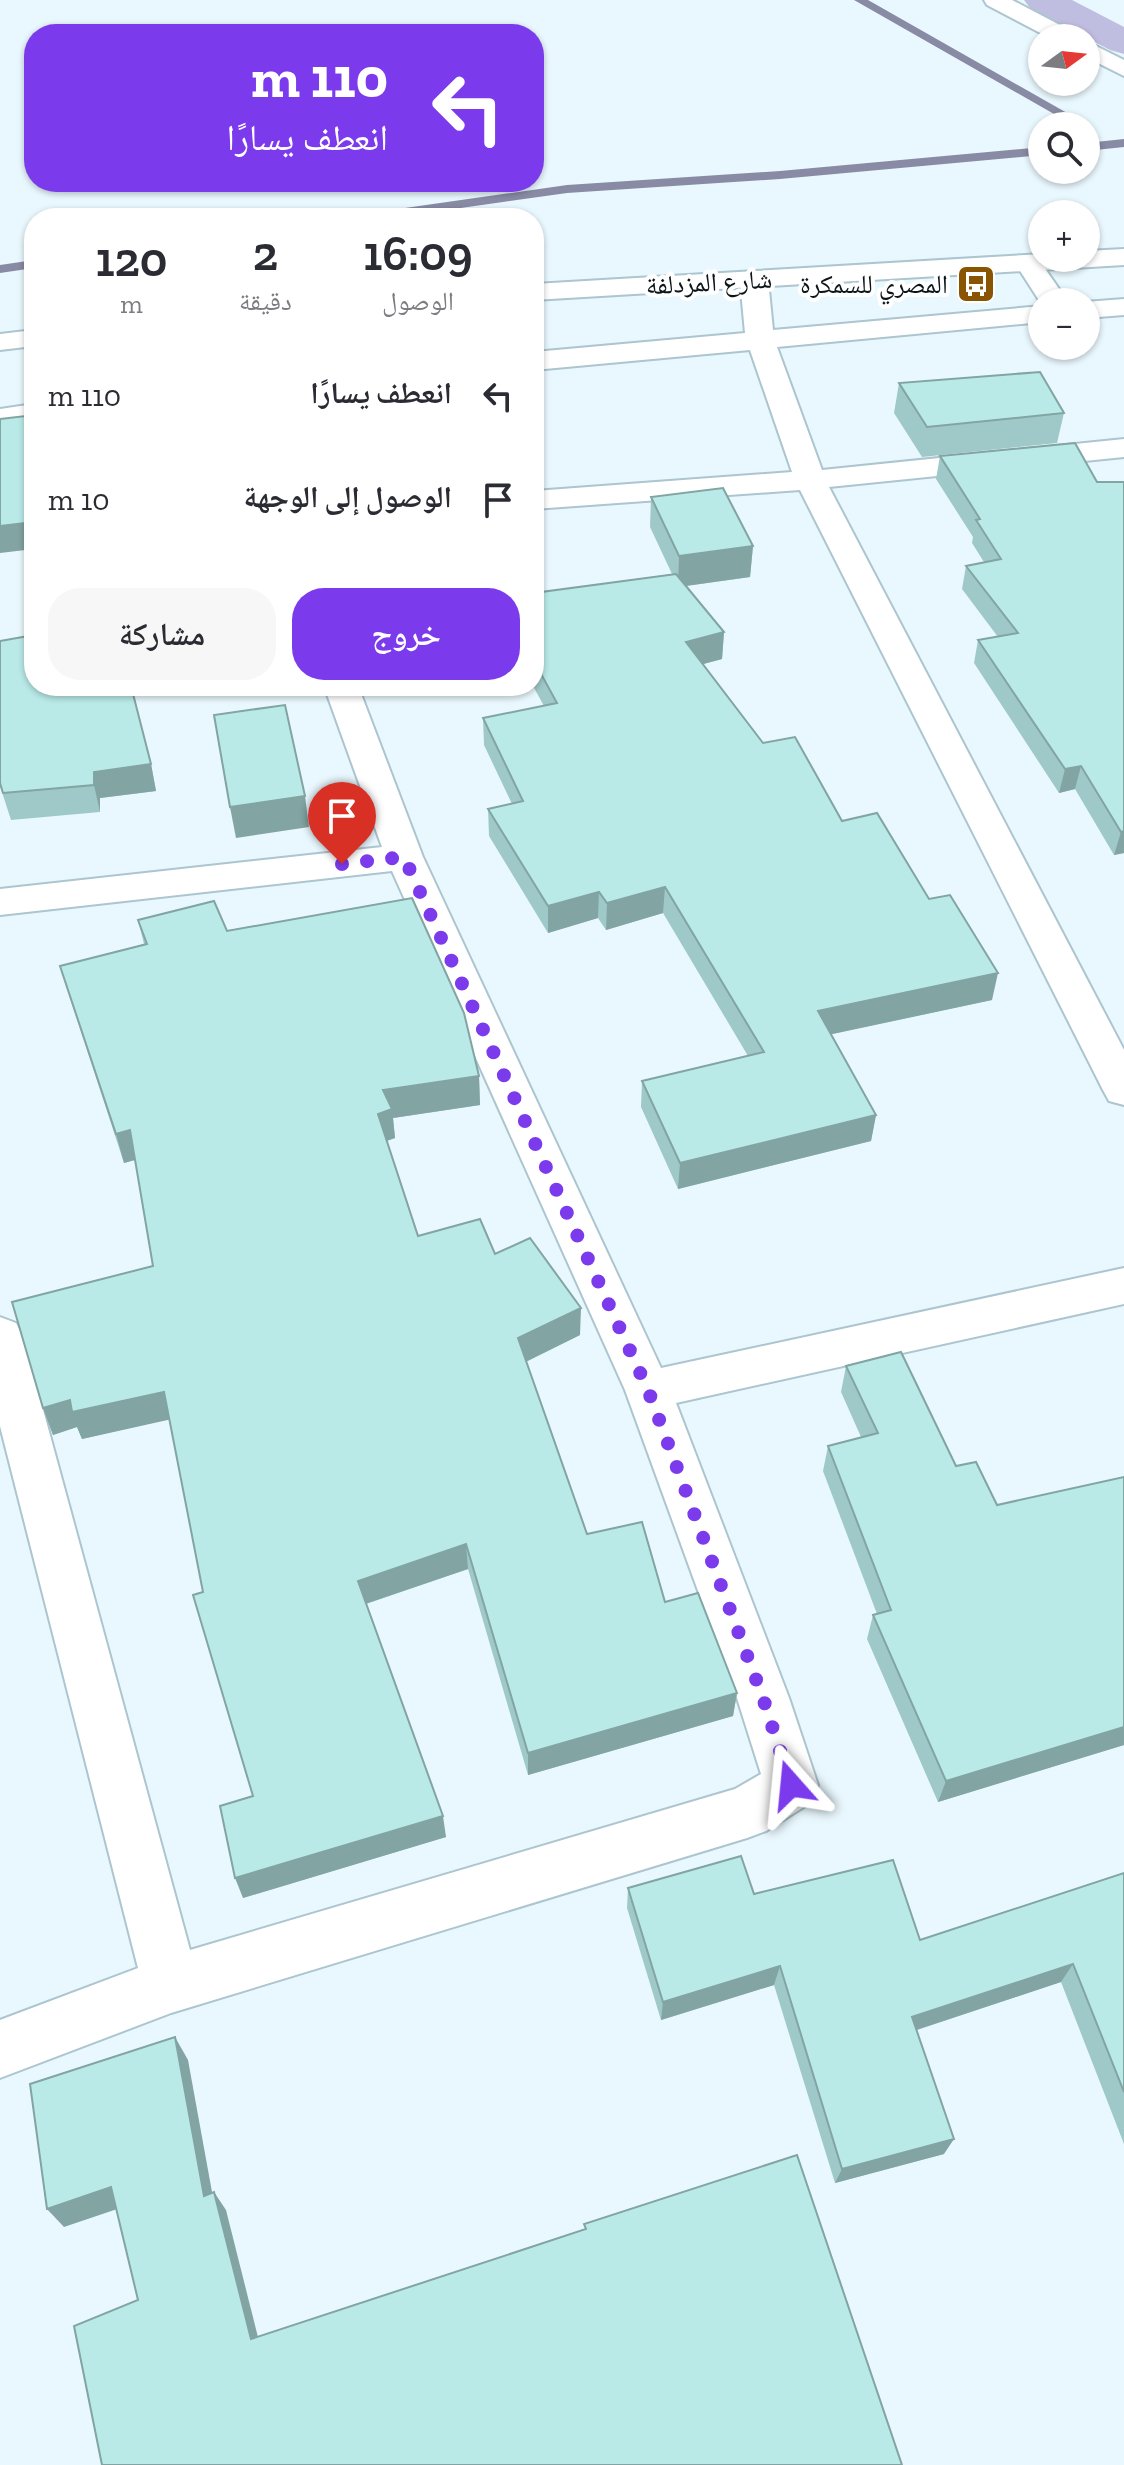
<!DOCTYPE html>
<html lang="ar">
<head>
<meta charset="utf-8">
<style>
  body { margin:0; font-family:"Zilla Slab","Noto Naskh Arabic",serif; background:#f7f7f7; color:#2b2b33; direction:rtl; height:100vh; display:flex; flex-direction:column; font-size:30px; white-space:nowrap }
  * { box-sizing:border-box; margin:0 }
  p { font-size:26px; color:#7c7c81 }
  .icon { flex:none; width:44px; height:44px; fill:none; stroke:currentColor; stroke-width:2; stroke-linecap:round; stroke-linejoin:round }
  .map { position:relative; flex:1; overflow:hidden; direction:ltr }
  .sheet { position:absolute; left:24px; top:208px; width:520px; height:488px; display:flex; flex-direction:column; background:#fff; border-radius:32px; box-shadow:0 2px 6px #0004; direction:rtl }
  .sheet>* { flex:none }
  .hud { position:absolute; left:24px; top:24px; width:520px; height:168px; border-radius:32px; box-shadow:0 2px 6px #0004; direction:rtl; background:#7c3aed; color:#fff; overflow:hidden }
  .needle { width:52px; rotate:75deg }
  .buttons { position:absolute; left:1028px; top:24px; display:grid; gap:16px }
  .buttons a { display:grid; place-items:center; width:72px; height:72px; border-radius:50%; background:#fff; box-shadow:0 2px 6px #0004; font-size:40px }
  .pin { position:absolute; display:grid; place-items:center; width:68px; height:68px; color:#fff; margin:-82px -34px; border-radius:50% 50% 50% 0; rotate:-45deg; box-shadow:0 0 8px #0007 }
  .pin .icon { rotate:45deg }
  .me { position:absolute; width:88px; margin:-44px; rotate:342deg; stroke-linejoin:round; filter:drop-shadow(0 0 6px #0008) }
  .turn { display:flex; align-items:center; gap:28px; height:168px; padding:0 24px; font-size:36px }
  .turn .icon { width:104px; height:104px; stroke-width:2.5 }
  .turn b { display:block; font-size:56px; line-height:68px }
  .eta { display:flex; justify-content:space-evenly; align-items:center; height:136px; text-align:center }
  .eta b { font-size:48px; font-weight:600; line-height:56px }
  .primary-button { display:flex; gap:16px; margin-top:auto; padding:16px 24px }
  .primary-button a { flex:1; height:92px; border-radius:32px; background:#7c3aed; color:#fff; font-size:32px; font-weight:600; line-height:92px; text-align:center }
  .primary-button a+a { background:#f7f7f7; color:#2b2b33 }
  ul { padding:0; list-style:none }
  li { display:flex; align-items:center; gap:24px; height:104px; padding:0 24px }
  li div { flex:1 }
  li b { display:block; font-size:30px }
  li em { font-style:normal }
  .map>svg:first-child { display:block }
  .lines { fill:none; stroke-linecap:round; stroke-linejoin:round }
  .stream { fill:#898ba5; fill-rule:evenodd }
  .canal { fill:#bfbee1; fill-rule:evenodd }
  .minor-casing { stroke:#acc5cf; stroke-width:4 }
  .tertiary-casing { stroke:#acc5cf; stroke-width:4 }
  .minor { fill:#fff; fill-rule:evenodd }
  .tertiary { fill:#fff; fill-rule:evenodd }
  .wall { fill:#9fc9c8 }
  .shaded-wall { fill:#82a4a2 }
  .building { fill:#b9eae8; stroke:#82a4a2; stroke-width:2 }
  .route { stroke:#7c3aed; stroke-width:14; stroke-dasharray:0 25.2 }
  .labels { text-anchor:middle; dominant-baseline:central; stroke-width:8; stroke-linejoin:round; paint-order:stroke }
  .far-street-label { font-size:26px; fill:#0c1518; stroke:#fff }
  .far-poi-label { font-size:26px; fill:#0c1518; stroke:#fff; text-anchor:end }
</style>
</head>
<body>
<div class="map">
<svg width="1124" height="2465" viewBox="0 0 1124 2465">
  <rect width="100%" height="100%" fill="#e9f8fe"/>
  <g class="lines">
    <!-- stream -->
    <g class="stream">
      <polygon points="854,0 868,0 1090,126 1086,129 1086,126 1075,126"/>
      <polygon points="1124,139 1124,147 1086,151 1086,143"/>
      <polygon points="1042,147 1042,155 780,179 567,193 390,218 357,218 363,214 567,185 780,171"/>
      <polygon points="34,260 34,268 0,273 0,265"/>
    </g>
    <!-- canal -->
    <polygon class="canal" points="1024,0 1072,0 1124,27 1124,54 1110,50 1030,8"/>
    <defs>
      <g id="minor">
        <polygon points="984,0 1012,0 1075,33 1078,38 1050,38 987,5"/>
        <polygon points="1086,41 1124,60 1124,76 1086,57"/>
        <polygon points="1028,255 1037,257 1068,302 1042,302 1042,305 1015,263 1019,257"/>
        <polygon points="754,272 764,274 768,280 773,330 1042,306 1042,322 777,347 822,470 1124,439 1124,457 829,487 1124,1050 1124,1105 1109,1101 1103,1090 800,490 534,509 534,491 792,472 750,350 534,370 534,352 745,333 740,280 744,274"/>
        <polygon points="1124,299 1124,315 1086,318 1085,302"/>
        <polygon points="34,404 34,422 0,427 0,409"/>
        <polygon points="324,686 358,686 423,857 661,1368 1124,1268 1124,1304 676,1403 789,1698 818,1785 810,1803 766,1831 747,1838 171,2013 0,2078 0,2020 138,1968 0,1426 0,1317 16,1323 23,1336 190,1950 735,1789 761,1774 737,1698 625,1390 392,871 0,915 0,889 382,847"/>
      </g>
      <g id="tertiary">
        <polygon points="1124,249 1124,265 534,300 534,284 1042,254 1042,258 1086,258 1086,251"/>
        <polygon points="34,330 34,346 0,350 0,334"/>
      </g>
    </defs>
    <!-- minor casing -->
    <use href="#minor" class="minor-casing"/>
    <!-- tertiary casing -->
    <use href="#tertiary" class="tertiary-casing"/>
    <!-- minor -->
    <use href="#minor" class="minor"/>
    <!-- tertiary -->
    <use href="#tertiary" class="tertiary"/>
  </g>
  <!-- wall -->
  <g class="wall">
    <polygon points="899,383 1064,413 1057,443 922,457 894,413"/>
    <polygon points="1075,443 1124,853 1114,855 1075,789 1059,793 974,663 978,640 998,637 962,589 966,566 984,562 972,543 973,537 936,479 940,456"/>
    <polygon points="651,497 753,546 750,577 686,586 724,632 722,659 703,664 763,743 842,821 992,1000 831,1034 876,1115 871,1141 678,1189 641,1107 642,1081 748,1056 663,913 606,930 598,918 548,933 489,836 488,809 512,804 484,745 483,718 544,706 533,686 534,593 672,574 650,527"/>
    <polygon points="0,641 151,764 156,791 100,798 100,812 11,820 0,786"/>
    <polygon points="138,920 227,931 479,1076 480,1105 393,1118 395,1138 386,1141 418,1236 495,1254 580,1335 526,1362 587,1534 665,1602 737,1693 733,1716 528,1775 468,1569 366,1604 446,1837 243,1898 253,1796 203,1592 169,1419 82,1439 77,1427 53,1435 43,1408 153,1266 135,1160 124,1163 69,995 60,966 144,944"/>
    <polygon points="846,1366 997,1505 1124,1477 1124,1745 938,1802 867,1639 873,1615 877,1614 823,1471 828,1446 861,1437 841,1392"/>
    <polygon points="1124,1873 1124,2144 1061,1982 917,2030 944,2154 835,2183 774,1985 661,2020 627,1908 628,1888 754,1894 920,1940"/>
  </g>
  <!-- shaded-wall -->
  <g class="shaded-wall">
    <polygon points="34,522 34,549 0,553 0,526"/>
    <polygon points="753,546 750,577 678,587 679,556"/>
    <polygon points="724,632 722,659 685,669 686,642"/>
    <polygon points="151,764 156,791 100,798 100,812 94,785 94,772"/>
    <polygon points="1081,766 1075,789 1059,793 1065,769"/>
    <polygon points="305,796 309,827 236,838 230,807"/>
    <polygon points="1124,831 1124,853 1114,855 1121,832"/>
    <polygon points="665,887 663,913 606,930 607,903"/>
    <polygon points="599,892 598,918 548,933 548,906"/>
    <polygon points="998,973 992,1000 814,1038 818,1011"/>
    <polygon points="479,1076 480,1105 393,1118 395,1138 381,1143 378,1114 383,1090"/>
    <polygon points="876,1115 871,1141 678,1189 680,1163"/>
    <polygon points="130,1130 138,1159 124,1163 116,1134"/>
    <polygon points="581,1308 580,1335 519,1365 518,1338"/>
    <polygon points="164,1392 172,1419 82,1439 77,1427 53,1435 43,1408 70,1400"/>
    <polygon points="466,1544 468,1569 362,1605 358,1581"/>
    <polygon points="737,1693 733,1716 528,1775 528,1753"/>
    <polygon points="1124,1727 1124,1745 938,1802 946,1781"/>
    <polygon points="443,1816 446,1837 243,1898 235,1878"/>
    <polygon points="1073,1964 1061,1982 904,2034 912,2017"/>
    <polygon points="780,1966 774,1985 661,2020 663,2002"/>
    <polygon points="175,2037 188,2060 216,2214 204,2196"/>
    <polygon points="954,2139 944,2154 835,2183 842,2169"/>
    <polygon points="111,2187 126,2206 64,2227 47,2209"/>
    <polygon points="214,2192 226,2210 262,2353 251,2339"/>
  </g>
  <!-- building -->
  <g class="building">
    <polygon points="1040,372 1064,413 927,427 899,383"/>
    <polygon points="34,415 34,522 0,526 0,419"/>
    <polygon points="1075,443 1097,482 1124,482 1124,831 1121,832 1081,766 1065,769 978,640 1018,633 966,566 1001,559 976,520 980,519 940,456"/>
    <polygon points="723,488 753,546 679,556 651,497"/>
    <polygon points="676,574 724,632 686,642 763,743 795,737 842,821 877,813 929,899 950,895 998,973 818,1011 876,1115 680,1163 642,1081 764,1052 665,887 607,903 599,892 548,906 488,809 523,801 483,718 557,703 534,661 534,593"/>
    <polygon points="34,635 34,686 131,686 151,764 94,772 94,785 3,793 0,783 0,641"/>
    <polygon points="285,705 305,796 230,807 214,715"/>
    <polygon points="412,898 464,1013 479,1076 383,1090 392,1109 378,1114 418,1236 480,1219 495,1254 530,1238 581,1308 518,1338 587,1534 642,1522 665,1602 698,1593 737,1693 528,1753 466,1544 358,1581 443,1816 235,1878 220,1806 253,1796 193,1595 203,1592 164,1392 72,1412 70,1400 43,1408 12,1302 153,1266 130,1130 116,1134 60,966 147,944 138,920 214,901 227,931"/>
    <polygon points="901,1352 956,1466 976,1462 997,1505 1124,1477 1124,1727 946,1781 873,1615 891,1610 828,1446 878,1433 846,1366"/>
    <polygon points="741,1856 754,1894 893,1860 920,1940 1124,1873 1124,2092 1073,1964 912,2017 954,2139 842,2169 780,1966 663,2002 628,1888"/>
    <polygon points="175,2037 204,2196 214,2192 251,2339 586,2229 584,2224 797,2155 902,2465 102,2465 74,2326 138,2300 111,2187 47,2209 30,2084"/>
  </g>
  <g class="lines">
    <!-- route -->
    <polyline class="route" points="342,864 404,857 648,1390 763,1698 791,1785"/>
  </g>
  <!-- icons -->
  <defs>
    <symbol id="bus-square" viewBox="-11 -11 22 22"><rect x="-9" y="-9" width="18" height="18" rx="4" fill="#8a5503" stroke="#fff"/><path d="M-5-6H5V4H4V6H2V4H-2V6H-4V4H-5ZM-3.5-4V0h7V-4ZM-3.5 1.2v1.5H-2V1.2ZM2 1.2v1.5H3.5V1.2Z" fill="#fff"/></symbol>
  </defs>
  <g fill-rule="evenodd">
    <use href="#bus-square" x="954" y="262" width="44" height="44"/>
  </g>
  <g class="labels">
    <!-- far-street labels -->
    <g class="far-street-label">
      <text transform="translate(709 282) rotate(-3)">شارع المزدلفة</text>
    </g>
    <!-- far-poi labels -->
    <g class="far-poi-label">
      <text x="948" y="284">المصري للسمكرة</text>
    </g>
  </g>
</svg>
<div class="buttons">
<a><svg class="needle" viewBox="-14 -14 28 28"><path d="M0-13l5 13h-10z" fill="#e53935"/><path d="M0 13l5-13h-10z" fill="#7c7c81"/></svg></a>
<a><svg class="icon" aria-label="search" viewBox="0 0 24 24"><circle cx="10" cy="10" r="6"/><path d="M15 15l6 6"/></svg></a>
<a>+</a>
<a>−</a>
</div>
<div class="pin" style="left:342px;top:864px;background:#d93025"><svg class="icon" aria-label="arrive" viewBox="0 0 24 24"><path d="M6 21V4h12l-3 4 3 4H6"/></svg></div>
<svg class="me" style="left:791px;top:1785px" viewBox="-20 -20 40 40"><path d="M0-17L14 15 0 8-14 15z" fill="#7c3aed" stroke="#fff" stroke-width="4"/></svg>
<div class="hud">
<div class="turn"><svg class="icon" aria-label="left" viewBox="0 0 24 24"><path d="M17 20v-9H6M10 6l-5 5 5 5"/></svg><div><b>110 m</b>انعطف يسارًا</div></div>
</div>
<section class="sheet">
<div class="eta">
<div><b>16:09</b><p>الوصول</p></div>
<div><b>2</b><p>دقيقة</p></div>
<div><b>120</b><p>m</p></div>
</div>
<ul>
<li><svg class="icon" aria-label="left" viewBox="0 0 24 24"><path d="M17 20v-9H6M10 6l-5 5 5 5"/></svg><div><b>انعطف يسارًا</b></div><em>110 m</em></li>
<li><svg class="icon" aria-label="arrive" viewBox="0 0 24 24"><path d="M6 21V4h12l-3 4 3 4H6"/></svg><div><b>الوصول إلى الوجهة</b></div><em>10 m</em></li>
</ul>
<div class="primary-button"><a>خروج</a><a>مشاركة</a></div>
</section>
</div>
</body>
</html>
